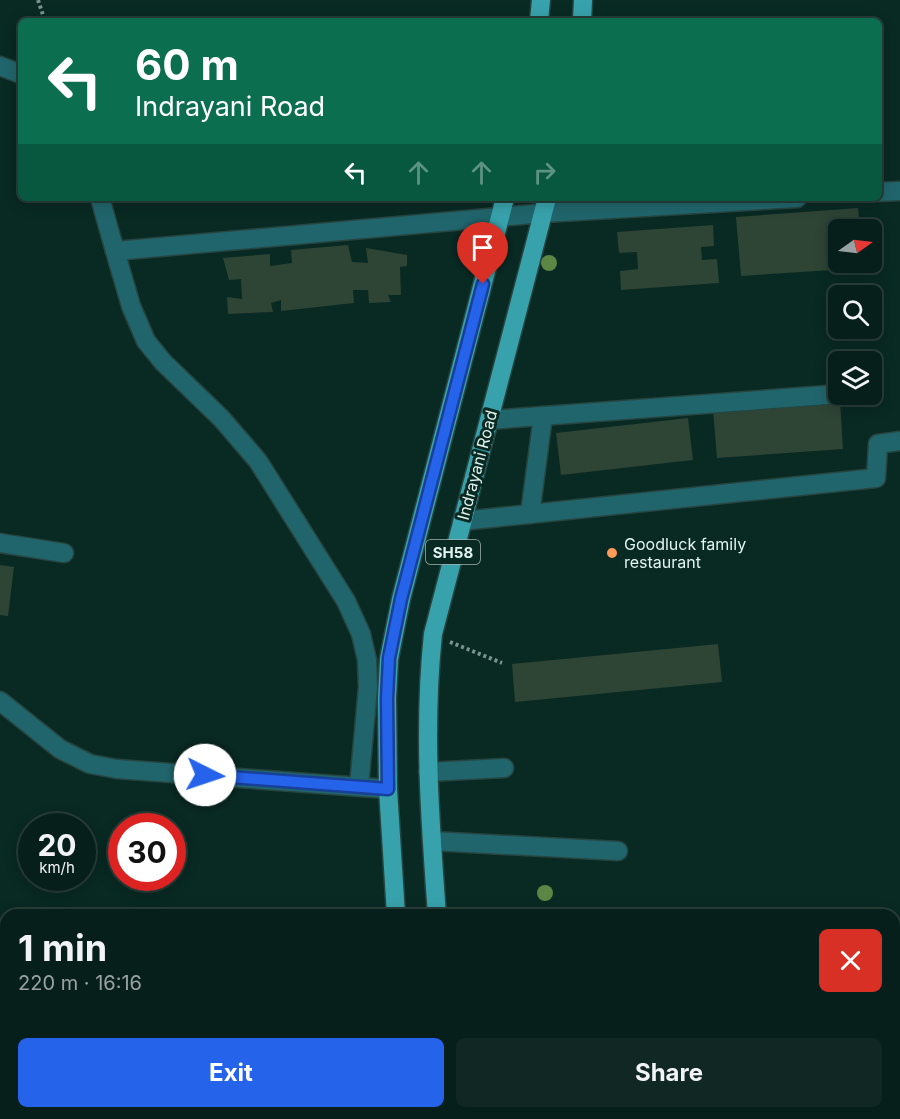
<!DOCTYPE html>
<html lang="en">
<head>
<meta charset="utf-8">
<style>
  body { margin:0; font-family:Inter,sans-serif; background:#102723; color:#f1f3f6; height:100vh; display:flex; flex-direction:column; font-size:22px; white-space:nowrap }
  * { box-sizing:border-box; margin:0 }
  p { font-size:20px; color:#98a2a2 }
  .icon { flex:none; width:33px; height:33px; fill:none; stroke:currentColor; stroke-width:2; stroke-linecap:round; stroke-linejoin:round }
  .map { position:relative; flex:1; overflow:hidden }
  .drawer { position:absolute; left:0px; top:909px; width:900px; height:210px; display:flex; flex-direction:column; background:#071f1a; border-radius:18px 18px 0 0; box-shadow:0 3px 15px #0003,0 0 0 2px #283d39 }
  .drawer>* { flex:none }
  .banner { position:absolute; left:18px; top:18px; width:864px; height:183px; border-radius:9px; box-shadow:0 3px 15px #0003,0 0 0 2px #283d39; background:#0b6e4f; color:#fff; overflow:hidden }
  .needle { width:39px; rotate:76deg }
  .buttons { position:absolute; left:828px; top:219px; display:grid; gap:12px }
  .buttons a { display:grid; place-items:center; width:54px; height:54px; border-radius:9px; background:#071f1a; box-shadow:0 3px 15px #0003,0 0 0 2px #283d39; font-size:30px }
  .speed { position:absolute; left:18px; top:813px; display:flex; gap:12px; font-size:30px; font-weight:700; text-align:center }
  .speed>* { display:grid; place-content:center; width:78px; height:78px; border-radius:50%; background:#071f1a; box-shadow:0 3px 15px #0003,0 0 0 2px #283d39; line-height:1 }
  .speed small { font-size:15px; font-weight:400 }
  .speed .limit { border:9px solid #d22; background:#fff; color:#111 }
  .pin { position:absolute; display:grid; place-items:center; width:51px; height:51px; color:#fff; margin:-62px -26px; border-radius:50% 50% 50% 0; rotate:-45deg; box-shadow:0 0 6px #0007 }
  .pin .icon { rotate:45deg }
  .me { position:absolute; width:66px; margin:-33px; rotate:94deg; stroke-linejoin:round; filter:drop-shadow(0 0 4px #0008) }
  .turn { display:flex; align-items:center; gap:21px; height:126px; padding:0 18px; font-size:27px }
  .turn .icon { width:78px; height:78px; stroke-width:2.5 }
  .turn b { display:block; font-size:42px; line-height:51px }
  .lanes { display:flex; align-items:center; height:57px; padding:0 18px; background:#0003; justify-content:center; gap:30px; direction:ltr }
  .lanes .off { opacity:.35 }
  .round { display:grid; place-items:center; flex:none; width:63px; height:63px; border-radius:9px; background:#102723 }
  .summary { display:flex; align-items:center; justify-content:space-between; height:102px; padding:0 18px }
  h1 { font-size:36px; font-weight:700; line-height:45px }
  .cta { display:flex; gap:12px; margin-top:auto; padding:12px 18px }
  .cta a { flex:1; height:69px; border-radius:9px; background:#2563eb; color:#fff; font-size:24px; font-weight:700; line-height:69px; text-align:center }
  .cta a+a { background:#102723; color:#f1f3f6 }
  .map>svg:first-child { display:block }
  .building { fill:#2e4435 }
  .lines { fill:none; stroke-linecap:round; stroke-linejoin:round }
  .minor-casing { stroke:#274540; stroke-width:21 }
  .major-casing { stroke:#274540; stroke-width:21 }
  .path { stroke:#7a938e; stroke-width:4; stroke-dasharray:3 3; stroke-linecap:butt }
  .minor { stroke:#21656c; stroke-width:18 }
  .major { stroke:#38a2ac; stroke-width:18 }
  .tree { fill:#5c8643 }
  .route-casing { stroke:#184099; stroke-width:15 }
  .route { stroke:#2563eb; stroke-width:10 }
  .poi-dot { fill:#fe9b58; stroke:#092923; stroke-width:2 }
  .labels { text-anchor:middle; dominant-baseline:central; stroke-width:6; stroke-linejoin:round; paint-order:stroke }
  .shield { fill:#092923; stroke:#a1b7b2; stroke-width:1.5 }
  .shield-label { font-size:15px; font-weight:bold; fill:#e2f4ef }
  .street-label { font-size:16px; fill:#e2f4ef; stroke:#092923 }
  .poi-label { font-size:16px; fill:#e2f4ef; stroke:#092923; text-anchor:start }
</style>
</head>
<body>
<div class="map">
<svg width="900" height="1119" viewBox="0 0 900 1119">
  <rect width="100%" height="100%" fill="#092923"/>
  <!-- building -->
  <g class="building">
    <polygon points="858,208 860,230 838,230 838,262 862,262 863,268 741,276 736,217"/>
    <polygon points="713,225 714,246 701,247 702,260 717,259 719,283 621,290 620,271 638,269 637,252 619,253 617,232"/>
    <polygon points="348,245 352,262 368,263 366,248 407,255 407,266 400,267 401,295 388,295 391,302 369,303 368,290 353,290 354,303 281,311 281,300 271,303 273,312 228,314 227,297 242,299 241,279 229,280 223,258 270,254 270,266 292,263 291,250"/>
    <polygon points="840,401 843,449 717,458 713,410"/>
    <polygon points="688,418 693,460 561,475 556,433"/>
    <polygon points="0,565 14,567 8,616 0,615"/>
    <polygon points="718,644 722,682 515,702 512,664"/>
  </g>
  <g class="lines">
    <defs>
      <g id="minor">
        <polyline points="0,66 21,74"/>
        <polyline points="879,192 900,191"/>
        <polyline points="100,198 115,251 544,213 797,198"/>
        <polyline points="115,251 131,306 146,341 163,362 221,418 258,461 346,601 361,634 367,660 368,687 359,786"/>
        <polyline points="489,420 827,395"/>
        <polyline points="530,514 543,416"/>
        <polyline points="462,521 876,478 878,444 900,441"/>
        <polyline points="0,543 64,553"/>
        <polyline points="0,701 60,749 90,764 117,769 388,789"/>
        <polyline points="428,772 504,768"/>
        <polyline points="432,841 618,851"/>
      </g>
      <g id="major">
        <polyline points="539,21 541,0"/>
        <polyline points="582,21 583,0"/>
        <polyline points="396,915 388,789 387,698 389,659 401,599 505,198"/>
        <path d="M 437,915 C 430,821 423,728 433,634 L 547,198"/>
        <polyline points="408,1113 408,1119"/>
        <polyline points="450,1113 450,1119"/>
      </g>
    </defs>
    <!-- minor casing -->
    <use href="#minor" class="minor-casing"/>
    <!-- major casing -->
    <use href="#major" class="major-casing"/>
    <!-- path -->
    <g class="path">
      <polyline points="38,0 45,21"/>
      <polyline points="450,642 502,663"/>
    </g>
    <!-- minor -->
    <use href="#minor" class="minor"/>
    <!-- major -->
    <use href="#major" class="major"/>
  </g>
  <!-- trees -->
  <g class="tree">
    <circle cx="549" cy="263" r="8"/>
    <circle cx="545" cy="893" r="8"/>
  </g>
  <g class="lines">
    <defs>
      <polyline id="route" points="205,775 388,789 387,698 389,658 401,599 483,284"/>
    </defs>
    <!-- route casing -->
    <use href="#route" class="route-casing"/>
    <!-- route -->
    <use href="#route" class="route"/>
  </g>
  <!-- markers -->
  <circle class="poi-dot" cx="612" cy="553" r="6"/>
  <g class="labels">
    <!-- shield labels -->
    <rect class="shield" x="426" y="540" width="54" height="24" rx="4.5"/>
    <g class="shield-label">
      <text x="453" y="552">SH58</text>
    </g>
    <!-- street labels -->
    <g class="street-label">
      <text transform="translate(477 465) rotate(-75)">Indrayani Road</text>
    </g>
    <!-- poi labels -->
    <g class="poi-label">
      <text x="624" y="544">Goodluck family<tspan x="624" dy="18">restaurant</tspan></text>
    </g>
  </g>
</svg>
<div class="buttons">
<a><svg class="needle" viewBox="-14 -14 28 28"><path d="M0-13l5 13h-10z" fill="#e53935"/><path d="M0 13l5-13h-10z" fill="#98a2a2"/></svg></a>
<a><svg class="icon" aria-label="search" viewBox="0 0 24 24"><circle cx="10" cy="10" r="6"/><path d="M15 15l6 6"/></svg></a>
<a><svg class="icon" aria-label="layers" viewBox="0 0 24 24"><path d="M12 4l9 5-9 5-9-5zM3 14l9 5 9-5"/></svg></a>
</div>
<div class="speed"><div>20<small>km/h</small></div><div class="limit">30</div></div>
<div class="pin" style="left:483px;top:284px;background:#d93025"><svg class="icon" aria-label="arrive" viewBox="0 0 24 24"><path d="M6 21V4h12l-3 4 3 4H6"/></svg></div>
<svg class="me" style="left:205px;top:775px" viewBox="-20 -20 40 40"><circle r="19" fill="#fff"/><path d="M0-13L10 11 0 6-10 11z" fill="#2563eb"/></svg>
<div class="banner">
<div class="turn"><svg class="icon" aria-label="left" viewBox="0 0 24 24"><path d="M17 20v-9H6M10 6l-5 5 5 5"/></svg><div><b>60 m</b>Indrayani Road</div></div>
<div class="lanes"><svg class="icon" aria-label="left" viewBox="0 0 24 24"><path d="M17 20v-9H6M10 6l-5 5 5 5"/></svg><svg class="icon off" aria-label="ahead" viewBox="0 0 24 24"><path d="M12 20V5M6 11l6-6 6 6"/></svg><svg class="icon off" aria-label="ahead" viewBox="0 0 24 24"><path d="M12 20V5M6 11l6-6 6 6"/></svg><svg class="icon off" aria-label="right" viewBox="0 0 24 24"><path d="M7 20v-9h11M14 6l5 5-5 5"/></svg></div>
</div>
<section class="drawer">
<div class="summary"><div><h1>1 min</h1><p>220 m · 16:16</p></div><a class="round" style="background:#d93025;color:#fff"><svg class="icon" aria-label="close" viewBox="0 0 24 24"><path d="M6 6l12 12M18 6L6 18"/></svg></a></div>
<div class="cta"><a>Exit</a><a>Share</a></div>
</section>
</div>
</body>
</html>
